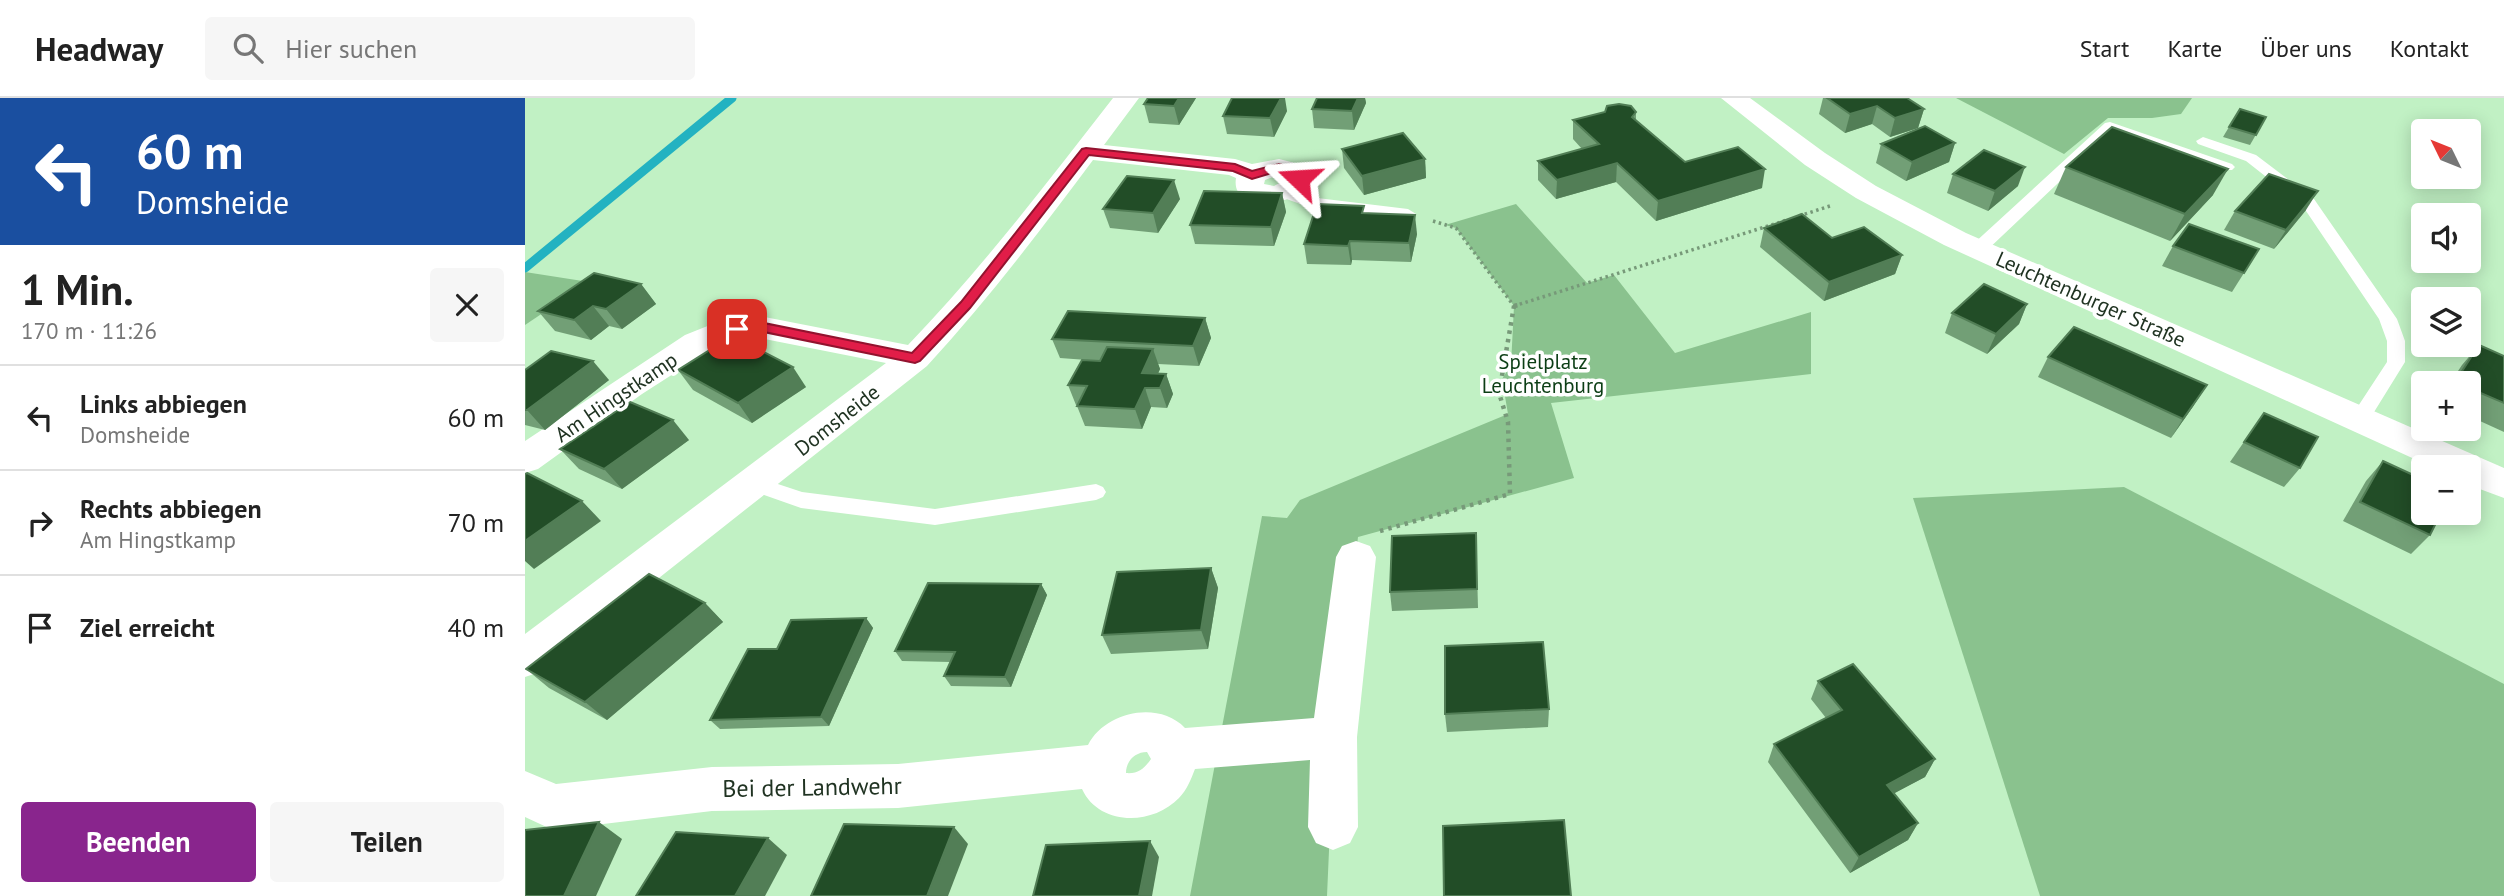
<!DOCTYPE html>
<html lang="de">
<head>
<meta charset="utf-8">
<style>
  body { margin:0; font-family:"PT Sans",sans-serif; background:#f6f6f6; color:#222; height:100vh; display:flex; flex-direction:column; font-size:26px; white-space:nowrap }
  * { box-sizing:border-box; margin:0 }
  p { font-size:23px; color:#767676 }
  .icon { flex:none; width:38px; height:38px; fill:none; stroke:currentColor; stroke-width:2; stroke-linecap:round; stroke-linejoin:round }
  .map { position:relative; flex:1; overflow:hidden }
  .details { display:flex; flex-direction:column; background:#fff; width:525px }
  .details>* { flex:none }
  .banner { background:#1a4fa0; color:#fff; overflow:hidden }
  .needle { width:46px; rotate:313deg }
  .controls { position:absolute; left:1886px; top:21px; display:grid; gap:14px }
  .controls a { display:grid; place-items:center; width:70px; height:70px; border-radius:7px; background:#fff; box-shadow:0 4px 18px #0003; font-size:35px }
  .pin { position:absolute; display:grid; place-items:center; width:60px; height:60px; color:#fff; margin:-30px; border-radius:14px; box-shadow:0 4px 10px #0006 }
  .me { position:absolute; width:77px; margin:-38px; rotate:290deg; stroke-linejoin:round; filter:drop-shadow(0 0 5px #0008) }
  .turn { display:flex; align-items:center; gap:24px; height:147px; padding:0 21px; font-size:32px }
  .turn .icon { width:91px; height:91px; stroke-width:2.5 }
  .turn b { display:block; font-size:49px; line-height:60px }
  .round { display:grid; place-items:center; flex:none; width:74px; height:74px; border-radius:7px; background:#f6f6f6 }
  .head { display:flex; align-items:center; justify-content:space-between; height:119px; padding:0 21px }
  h1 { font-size:42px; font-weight:700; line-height:52px }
  .primary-button { display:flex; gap:14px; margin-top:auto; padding:14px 21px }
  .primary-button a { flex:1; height:80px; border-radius:7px; background:#89258d; color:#fff; font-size:28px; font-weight:700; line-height:80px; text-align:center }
  .primary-button a+a { background:#f6f6f6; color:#222 }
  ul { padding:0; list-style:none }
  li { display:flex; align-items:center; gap:21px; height:105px; padding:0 21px; border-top:2px solid #e0e0e0 }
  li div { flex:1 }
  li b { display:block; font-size:26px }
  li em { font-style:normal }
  header { display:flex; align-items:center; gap:42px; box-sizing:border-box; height:98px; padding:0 35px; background:#fff; border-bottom:2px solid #e0e0e0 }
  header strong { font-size:33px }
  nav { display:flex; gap:38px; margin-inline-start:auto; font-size:24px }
  .search { width:490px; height:63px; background:#f6f6f6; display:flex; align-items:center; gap:18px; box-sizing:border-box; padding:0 24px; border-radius:7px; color:#767676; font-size:26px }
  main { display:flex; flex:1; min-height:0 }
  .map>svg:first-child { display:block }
  .green { fill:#8ac28e }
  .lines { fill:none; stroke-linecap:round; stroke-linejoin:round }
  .stream { stroke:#23b2c1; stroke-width:9 }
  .path-far1 { stroke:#779979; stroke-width:3.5; stroke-dasharray:2.5 3.5; stroke-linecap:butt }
  .path { stroke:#779979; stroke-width:4.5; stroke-dasharray:3.5 5; stroke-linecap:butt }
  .lane { fill:#fff; fill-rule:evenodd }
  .street { fill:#fff; fill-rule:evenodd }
  .wall { fill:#729f76 }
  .shaded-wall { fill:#527e56 }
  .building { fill:#224d27; stroke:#527e56; stroke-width:2 }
  .route { fill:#e11d48; stroke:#92132f; stroke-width:2 }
  .labels { text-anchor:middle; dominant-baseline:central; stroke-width:7; stroke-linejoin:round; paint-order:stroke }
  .street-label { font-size:21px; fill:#203322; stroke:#fff }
  .park-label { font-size:21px; fill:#0c3e15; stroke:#fff }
  .near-street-label { font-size:24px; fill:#203322; stroke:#fff }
</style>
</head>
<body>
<header>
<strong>Headway</strong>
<div class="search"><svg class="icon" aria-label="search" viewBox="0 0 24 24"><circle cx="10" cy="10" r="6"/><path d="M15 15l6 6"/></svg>Hier suchen</div>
<nav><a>Start</a><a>Karte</a><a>Über uns</a><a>Kontakt</a></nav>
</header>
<main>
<section class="details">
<div class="banner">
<div class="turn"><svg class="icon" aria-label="left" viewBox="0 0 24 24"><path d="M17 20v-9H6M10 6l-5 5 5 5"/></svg><div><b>60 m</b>Domsheide</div></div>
</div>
<div class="head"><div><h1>1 Min.</h1><p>170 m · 11:26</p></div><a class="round"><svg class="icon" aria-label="close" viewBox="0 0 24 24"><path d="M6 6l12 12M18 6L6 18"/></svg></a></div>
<ul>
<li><svg class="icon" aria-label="left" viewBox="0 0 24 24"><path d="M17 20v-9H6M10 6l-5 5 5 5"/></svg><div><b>Links abbiegen</b><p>Domsheide</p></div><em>60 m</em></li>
<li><svg class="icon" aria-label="right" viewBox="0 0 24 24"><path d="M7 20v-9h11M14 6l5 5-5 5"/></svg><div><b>Rechts abbiegen</b><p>Am Hingstkamp</p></div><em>70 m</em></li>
<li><svg class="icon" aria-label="arrive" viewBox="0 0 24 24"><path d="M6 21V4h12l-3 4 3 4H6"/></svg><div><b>Ziel erreicht</b></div><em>40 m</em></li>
</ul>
<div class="primary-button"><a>Beenden</a><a>Teilen</a></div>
</section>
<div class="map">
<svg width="1979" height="798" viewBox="0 0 1979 798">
  <rect width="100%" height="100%" fill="#c1f1c4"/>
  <!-- green -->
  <g class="green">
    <polygon points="1431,0 1667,0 1656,16 1627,20 1583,20 1539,56"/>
    <polygon points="991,106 1062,185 1089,177 1150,255 1286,214 1286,276 1026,305 1049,380 833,439 809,639 802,798 665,798 737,418 762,420 775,402 983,316 977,281 986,267 989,208 931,130 920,127"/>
    <polygon points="0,174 64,184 0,227"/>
    <polygon points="1599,389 1979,586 1979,798 1515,798 1388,400"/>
  </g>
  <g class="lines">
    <!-- stream -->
    <polyline class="stream" points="0,170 207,0"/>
    <!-- path-far1 -->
    <g class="path-far1">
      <polyline points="1274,118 1305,108"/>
      <polyline points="908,123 931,130 989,208"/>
      <polyline points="989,208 1262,122"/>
    </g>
    <!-- path -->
    <g class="path">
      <polyline points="989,208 994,207"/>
      <polyline points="855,433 985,396 983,324 974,295 989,208"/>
    </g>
    <!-- lane -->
    <g class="lane">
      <polygon points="1585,24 1707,66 1710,69 1707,72 1697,72 1587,34 1459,155 1447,155 1445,151 1447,147 1580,25"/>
      <polygon points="1678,39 1731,57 1789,101 1872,221 1880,243 1880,264 1841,327 1827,327 1824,322 1862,264 1862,243 1854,221 1777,107 1721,63 1673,46 1671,43"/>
      <polygon points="759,90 784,99 883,111 891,116 883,121 781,108 753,98 751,95"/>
      <polygon points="229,378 277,394 410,411 571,386 578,389 581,394 578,399 571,402 410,427 276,410 222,391 219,386 222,381"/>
    </g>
    <!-- street -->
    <g class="street">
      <path d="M 588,0 L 614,0 L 579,47 L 710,61 L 727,66 L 754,61 L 778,67 L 787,77 L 786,86 C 771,108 705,116 711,80 L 704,77 L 568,62 C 515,133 462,203 402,268 L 15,574 L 0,579 L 0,536 L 361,265 L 229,239 L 203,243 L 184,253 L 117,296 L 13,371 L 0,375 L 0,343 L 160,237 L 195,223 L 229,217 L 383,247 C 457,170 522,85 588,0 ZM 750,78 L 758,79 L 758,83 L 749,88 L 739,86 L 740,82 Z"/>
      <polygon points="1196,0 1225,0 1300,55 1351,88 1441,135 1979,370 1979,400 1944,387 1944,369 1907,369 1419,147 1331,100 1280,67"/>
      <path d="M 831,443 L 845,448 L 851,459 L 832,639 L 833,729 L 825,745 L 808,752 L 791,745 L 783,729 L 785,662 L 670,671 C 666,681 662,692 654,700 C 627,728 574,728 557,691 L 373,710 L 187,713 L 28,732 L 0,719 L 0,673 L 31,686 L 187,669 L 373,666 L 563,647 C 580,614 633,602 660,630 L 789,620 L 811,459 L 817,448 ZM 622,654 L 626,661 C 619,671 613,676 601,675 C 601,663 610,654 622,654 Z"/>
    </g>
  </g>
  <!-- wall -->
  <g class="wall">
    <polygon points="623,0 671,0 654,27 624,25 619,6"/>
    <polygon points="792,0 840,0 841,5 829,32 789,30 787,11"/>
    <polygon points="1298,0 1382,0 1399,11 1393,30 1365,39 1347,26 1320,35 1294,16"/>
    <polygon points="762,13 749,39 702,36 698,18"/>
    <polygon points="1080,14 1111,14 1111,22 1160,64 1237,90 1131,123 1091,84 1031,101 1013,82 1013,63 1057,51 1048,41 1048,22"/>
    <polygon points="1741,19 1725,47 1698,39 1704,29"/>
    <polygon points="1430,45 1424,64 1381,83 1351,65 1356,46"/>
    <polygon points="817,51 900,61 901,80 839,97 819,70"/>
    <polygon points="1541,69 1688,97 1645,143 1529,96"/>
    <polygon points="1428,76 1493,88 1463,113 1422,95"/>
    <polygon points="757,95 761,114 749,148 670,146 665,127"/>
    <polygon points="655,101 633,135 585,130 578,111"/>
    <polygon points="1781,112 1749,151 1699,132 1710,113"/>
    <polygon points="840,115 892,136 886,164 827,162 826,167 782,166 779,146"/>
    <polygon points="1239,130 1307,140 1377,157 1370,176 1299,203 1235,149"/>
    <polygon points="1648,148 1734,151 1707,194 1637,168"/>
    <polygon points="116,186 131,206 97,231 84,228 66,242 30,233 13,213"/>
    <polygon points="1502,206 1494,226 1462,256 1420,235 1427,215"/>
    <polygon points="680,220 686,240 674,268 633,266 635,271 633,276 641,276 648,296 642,310 626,309 617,331 560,328 552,308 552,307 551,307 543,287 562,262 535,260 527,241"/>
    <polygon points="1954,247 1979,258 1979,334 1944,318 1944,285 1925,285 1937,267"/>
    <polygon points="1523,259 1669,307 1646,340 1513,279"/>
    <polygon points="0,272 84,282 20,332 0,327"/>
    <polygon points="153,272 281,289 227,325 168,292"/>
    <polygon points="1739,315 1775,370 1759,389 1705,364"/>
    <polygon points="164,342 97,391 54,371 35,351"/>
    <polygon points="1858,363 1905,437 1886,456 1818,423 1841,383"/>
    <polygon points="951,435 953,510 867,513 865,494"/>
    <polygon points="686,470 693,490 683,551 586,556 577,537"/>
    <polygon points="516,486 522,497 486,589 426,588 419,578 426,564 377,563 370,553"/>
    <polygon points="180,505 198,524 82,622 24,590 1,571"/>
    <polygon points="341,520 348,530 304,628 195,631 185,622 252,551"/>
    <polygon points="1293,583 1410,661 1400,679 1369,695 1393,725 1383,742 1325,775 1243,664 1249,646 1301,620 1286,601"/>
    <polygon points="1024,611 1023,629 922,634 920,616"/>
  </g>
  <!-- shaded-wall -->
  <g class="shaded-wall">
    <polygon points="654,0 671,0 654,27 649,8"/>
    <polygon points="756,0 760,0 762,13 749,39 745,20"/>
    <polygon points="833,0 840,0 841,5 829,32 827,13"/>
    <polygon points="1352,8 1347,26 1320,35 1325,16"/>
    <polygon points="1399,11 1393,30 1365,39 1370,20"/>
    <polygon points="1430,45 1424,64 1381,83 1387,64"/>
    <polygon points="900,61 901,80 839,97 837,78"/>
    <polygon points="1092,65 1091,84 1031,101 1032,82"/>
    <polygon points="1500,69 1493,88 1463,113 1470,93"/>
    <polygon points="1240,71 1237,90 1131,123 1133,103"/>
    <polygon points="1703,71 1688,97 1645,143 1660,116"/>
    <polygon points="649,82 655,101 633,135 628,115"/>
    <polygon points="1793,93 1781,112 1749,151 1761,132"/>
    <polygon points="757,95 761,114 749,148 746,129"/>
    <polygon points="890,117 892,136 886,164 884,145"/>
    <polygon points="825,143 827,162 826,167 823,148"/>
    <polygon points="1377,157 1370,176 1299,203 1304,184"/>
    <polygon points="116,186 131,206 97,231 81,211"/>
    <polygon points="1502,206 1494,226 1462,256 1471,236"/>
    <polygon points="68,208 84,228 66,242 49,222"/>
    <polygon points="680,220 686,240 674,268 668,248"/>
    <polygon points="628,251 635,271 626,290 617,275"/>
    <polygon points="68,263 84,282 20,332 2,312"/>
    <polygon points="268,269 281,289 227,325 213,305"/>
    <polygon points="641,276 648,296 642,310 635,290"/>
    <polygon points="1682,287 1669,307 1646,340 1658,321"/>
    <polygon points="620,290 626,309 617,331 610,311"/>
    <polygon points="148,322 164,342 97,391 79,371"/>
    <polygon points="57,403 76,423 9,471 0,463 0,443"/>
    <polygon points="686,470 693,490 683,551 676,532"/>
    <polygon points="516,486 522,497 486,589 480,579"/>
    <polygon points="180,505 198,524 82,622 60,604"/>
    <polygon points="341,520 348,530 304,628 296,619"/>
    <polygon points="1410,661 1400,679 1353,704 1362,687"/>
    <polygon points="74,724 97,741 71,798 39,798"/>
    <polygon points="1393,725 1383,742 1325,775 1334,759"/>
    <polygon points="429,729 443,746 423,798 402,798"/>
    <polygon points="243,740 262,757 240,798 210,798"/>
    <polygon points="625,743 634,759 627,798 614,798"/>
  </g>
  <!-- building -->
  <g class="building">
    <polygon points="623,0 654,0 649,8 619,6"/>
    <polygon points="707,0 756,0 745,20 698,18"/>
    <polygon points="792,0 833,0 827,13 787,11"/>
    <polygon points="1302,0 1382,0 1399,11 1370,20 1352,8 1325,16"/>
    <polygon points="1094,6 1106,8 1111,14 1107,19 1160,64 1213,49 1240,71 1133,103 1092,65 1032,82 1013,63 1074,46 1048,22 1080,14 1082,8"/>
    <polygon points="1715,11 1741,19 1731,37 1704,29"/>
    <polygon points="1400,28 1430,45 1387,64 1356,46"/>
    <polygon points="1587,29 1703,71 1660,116 1541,69"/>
    <polygon points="878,35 900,61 837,78 817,51"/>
    <polygon points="1459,52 1500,69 1470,93 1428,76"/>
    <polygon points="1744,76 1793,93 1761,132 1710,113"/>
    <polygon points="602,78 649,82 628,115 578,111"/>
    <polygon points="679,93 757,95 746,129 665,127"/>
    <polygon points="792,106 839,108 837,115 890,117 884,145 825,143 823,148 779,146"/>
    <polygon points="1277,116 1307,140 1339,129 1377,157 1304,184 1239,130"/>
    <polygon points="1664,126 1734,151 1719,175 1648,148"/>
    <polygon points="69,175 116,186 81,211 68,208 49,222 13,213"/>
    <polygon points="1459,186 1502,206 1471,236 1427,215"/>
    <polygon points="543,213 680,220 668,248 527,241"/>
    <polygon points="1549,229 1682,287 1658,321 1523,259"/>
    <polygon points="207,238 268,269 213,305 153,272"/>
    <polygon points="1954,247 1979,258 1979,305 1944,290 1944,285 1933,285 1930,284"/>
    <polygon points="582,249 628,251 617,275 641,276 635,290 620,290 610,311 552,308 562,288 543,287 557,262 575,263"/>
    <polygon points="26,253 68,263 2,312 0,312 0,272"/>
    <polygon points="105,304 148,322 79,371 35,351"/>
    <polygon points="1739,315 1793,339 1775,370 1719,344"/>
    <polygon points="1858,363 1899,382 1899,415 1916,415 1905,437 1835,404"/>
    <polygon points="2,375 57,403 0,443 0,376"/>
    <polygon points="951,435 952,491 865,494 867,438"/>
    <polygon points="686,470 676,532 577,537 592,474"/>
    <polygon points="124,476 180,505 60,604 1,571"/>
    <polygon points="403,485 516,486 480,579 419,578 430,554 370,553"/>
    <polygon points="341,520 296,619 185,622 223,551 252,551 266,522"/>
    <polygon points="1018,544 1024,611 920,616 920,548"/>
    <polygon points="1328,566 1410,661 1362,687 1393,725 1334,759 1249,646 1317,612 1293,583"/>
    <polygon points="1039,722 1046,798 919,798 918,728"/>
    <polygon points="74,724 39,798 0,798 0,732"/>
    <polygon points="319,726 429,729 402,798 286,798"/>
    <polygon points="151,734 243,740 210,798 111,798"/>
    <polygon points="625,743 614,798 508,798 521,747"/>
  </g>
  <!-- route -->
  <polygon class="route" points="561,50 710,66 727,73 754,66 773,71 780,81 770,84 764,75 754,73 727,81 708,73 564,57 445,210 395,263 390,265 229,232 212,235 205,231 207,228 229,223 387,255 436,204 557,51"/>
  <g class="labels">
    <!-- street labels -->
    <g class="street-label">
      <text transform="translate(1566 201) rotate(24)">Leuchtenburger Straße</text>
      <text transform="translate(91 299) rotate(-34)">Am Hingstkamp</text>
      <text transform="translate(312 322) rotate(-38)">Domsheide</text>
    </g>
    <!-- park labels -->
    <g class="park-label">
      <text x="1018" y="263">Spielplatz<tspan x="1018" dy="24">Leuchtenburg</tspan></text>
    </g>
    <!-- near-street labels -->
    <g class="near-street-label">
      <text transform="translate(287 689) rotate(-1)">Bei der Landwehr</text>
    </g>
  </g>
</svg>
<div class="controls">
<a><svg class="needle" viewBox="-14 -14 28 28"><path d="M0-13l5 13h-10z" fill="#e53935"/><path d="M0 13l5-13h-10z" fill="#767676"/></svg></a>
<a><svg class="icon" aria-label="sound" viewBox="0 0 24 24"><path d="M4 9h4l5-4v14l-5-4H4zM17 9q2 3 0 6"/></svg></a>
<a><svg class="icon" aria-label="layers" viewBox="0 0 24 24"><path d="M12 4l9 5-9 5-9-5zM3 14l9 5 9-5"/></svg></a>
<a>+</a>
<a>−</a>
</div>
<div class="pin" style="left:212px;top:231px;background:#d93025"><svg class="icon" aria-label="arrive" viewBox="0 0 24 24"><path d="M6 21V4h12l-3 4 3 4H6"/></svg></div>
<svg class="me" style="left:774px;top:81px" viewBox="-20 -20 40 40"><path d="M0-17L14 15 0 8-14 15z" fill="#e11d48" stroke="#fff" stroke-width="4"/></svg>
</div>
</main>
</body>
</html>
